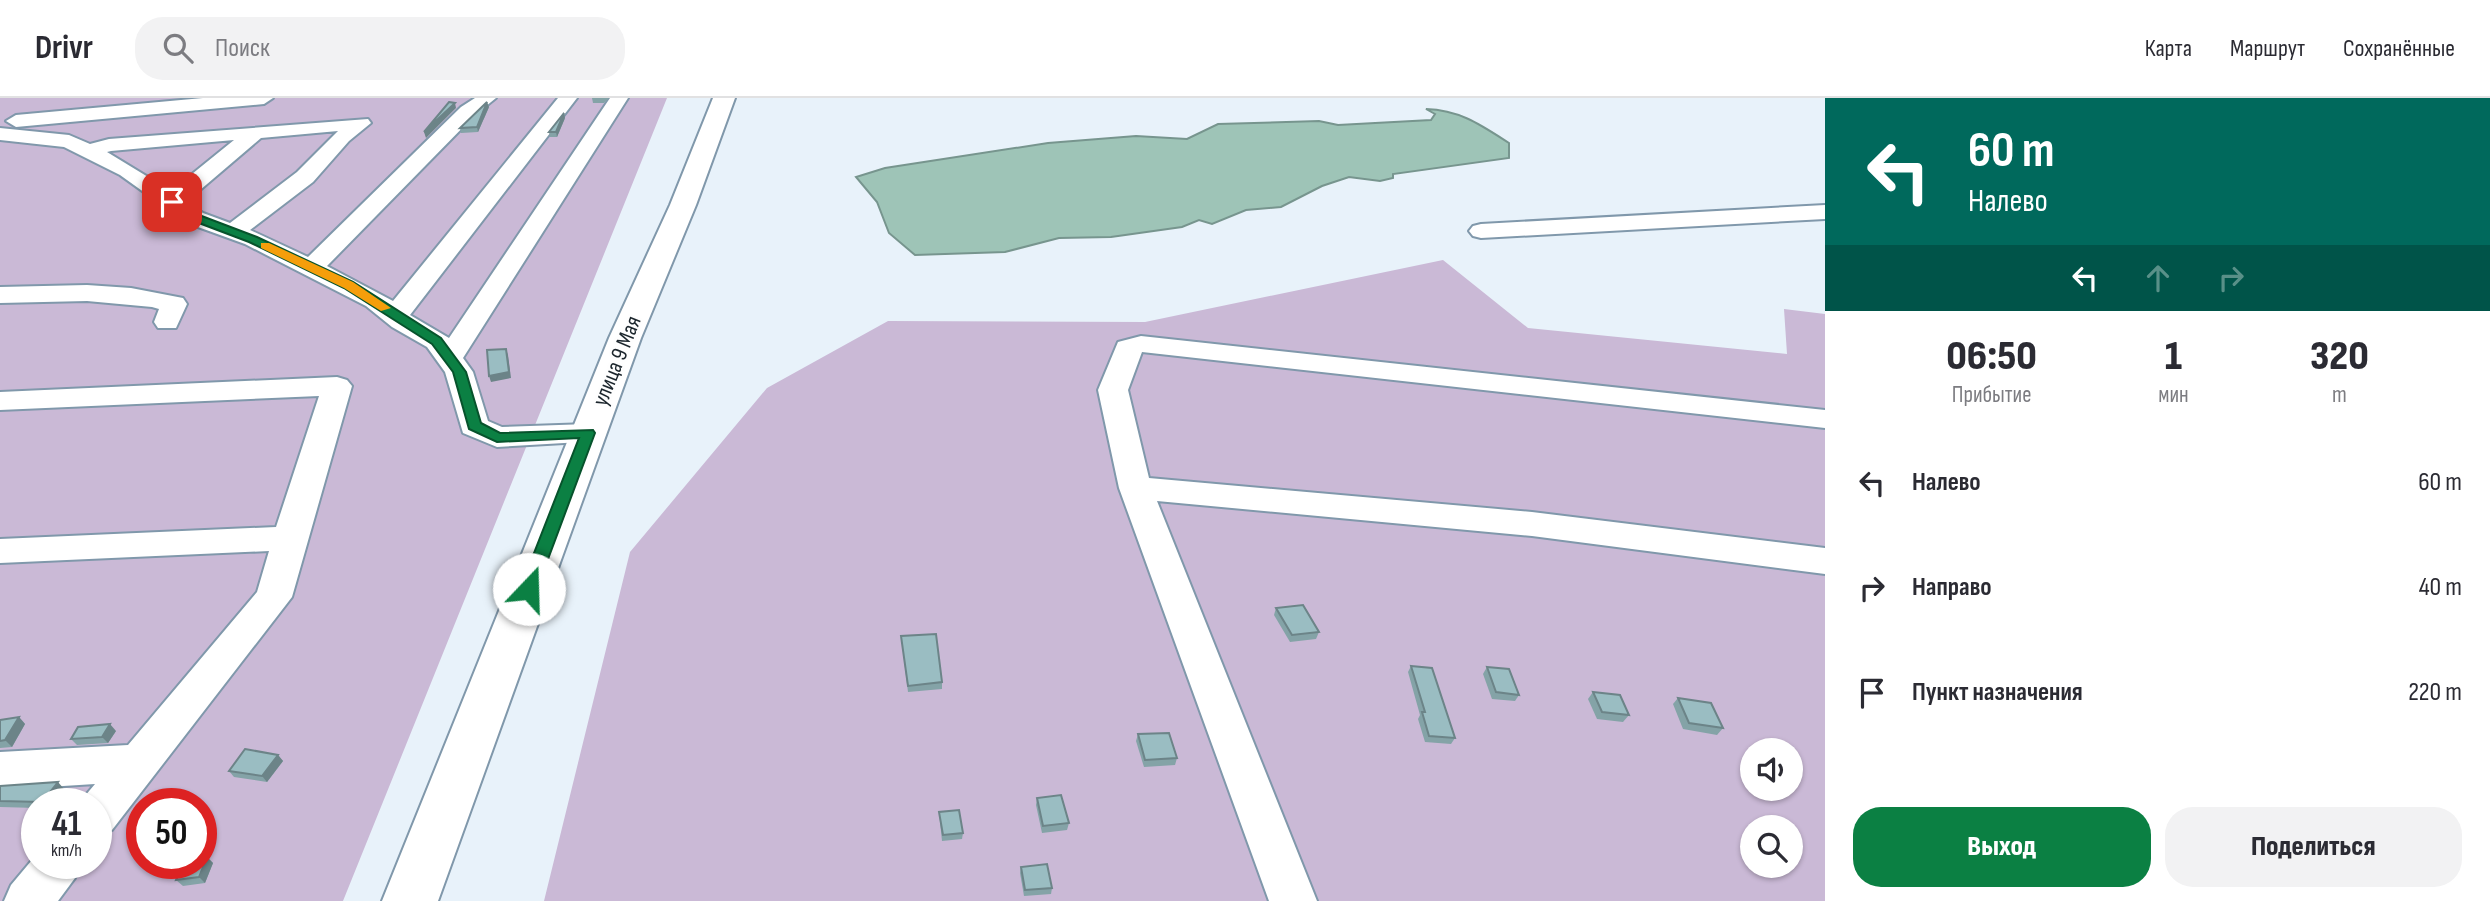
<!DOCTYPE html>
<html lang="ru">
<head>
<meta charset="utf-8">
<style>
  body { margin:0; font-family:"Sofia Sans Condensed",sans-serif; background:#f2f2f3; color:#2b2b33; height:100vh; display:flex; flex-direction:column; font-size:26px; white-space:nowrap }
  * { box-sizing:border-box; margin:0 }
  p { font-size:23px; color:#7c7c81 }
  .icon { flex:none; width:38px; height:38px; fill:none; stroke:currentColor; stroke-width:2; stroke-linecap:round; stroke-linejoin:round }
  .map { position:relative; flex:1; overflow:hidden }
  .panel { display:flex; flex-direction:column; background:#fff; width:665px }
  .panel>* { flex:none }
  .hud { background:#00695c; color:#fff; overflow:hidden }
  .controls { position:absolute; left:1740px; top:640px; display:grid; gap:14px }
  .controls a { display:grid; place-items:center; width:63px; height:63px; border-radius:50%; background:#fff; box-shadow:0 2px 5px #0004; font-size:35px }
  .speed { position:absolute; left:21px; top:690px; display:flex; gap:14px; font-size:35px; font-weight:700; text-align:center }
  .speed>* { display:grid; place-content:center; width:91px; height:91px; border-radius:50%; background:#fff; box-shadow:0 2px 5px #0004; line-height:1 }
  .speed small { font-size:18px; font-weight:400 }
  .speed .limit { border:10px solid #d22; background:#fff; color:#111 }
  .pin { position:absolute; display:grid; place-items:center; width:60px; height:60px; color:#fff; margin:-30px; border-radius:14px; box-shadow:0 4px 10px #0006 }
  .me { position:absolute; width:77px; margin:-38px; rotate:21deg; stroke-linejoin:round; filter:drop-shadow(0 0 5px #0008) }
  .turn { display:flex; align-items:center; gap:24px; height:147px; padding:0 28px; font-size:32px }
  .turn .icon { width:91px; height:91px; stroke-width:2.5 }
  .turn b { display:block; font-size:49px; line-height:60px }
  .lanes { display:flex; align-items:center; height:66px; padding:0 28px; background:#0003; justify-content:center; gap:35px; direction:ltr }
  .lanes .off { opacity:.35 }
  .eta { display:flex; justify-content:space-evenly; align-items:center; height:119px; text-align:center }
  .eta b { font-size:42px; font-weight:800; line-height:49px }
  .cta { display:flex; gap:14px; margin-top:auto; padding:14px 28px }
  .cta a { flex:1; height:80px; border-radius:28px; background:#0b8043; color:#fff; font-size:28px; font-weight:800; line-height:80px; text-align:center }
  .cta a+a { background:#f2f2f3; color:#2b2b33 }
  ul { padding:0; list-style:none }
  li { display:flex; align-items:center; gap:21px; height:105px; padding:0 28px }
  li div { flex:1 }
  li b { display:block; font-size:26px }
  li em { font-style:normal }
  header { display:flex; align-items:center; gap:42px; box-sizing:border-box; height:98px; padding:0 35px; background:#fff; border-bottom:2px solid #e1e1e2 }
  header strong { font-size:33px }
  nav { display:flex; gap:38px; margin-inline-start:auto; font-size:24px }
  .search { width:490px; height:63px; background:#f2f2f3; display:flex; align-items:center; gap:18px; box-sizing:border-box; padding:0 24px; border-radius:28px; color:#7c7c81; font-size:26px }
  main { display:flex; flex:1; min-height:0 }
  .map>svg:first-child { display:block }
  .green { fill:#cab9d6; fill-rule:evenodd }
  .water { fill:#9ec4b7; stroke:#77958e; stroke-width:2 }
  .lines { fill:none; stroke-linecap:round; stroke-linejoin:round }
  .minor-casing { stroke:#8098ab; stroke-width:4 }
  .major-casing { stroke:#8098ab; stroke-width:4 }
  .minor { fill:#fff; fill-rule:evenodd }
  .major { fill:#fff; fill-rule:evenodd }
  .wall { fill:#84a3a7 }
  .shaded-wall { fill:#6c8488 }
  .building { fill:#9abdc2; stroke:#6c8488; stroke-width:2 }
  .route { fill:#0b8043; stroke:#07532c; stroke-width:2 }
  .slow { fill:#f59e0b }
  .labels { text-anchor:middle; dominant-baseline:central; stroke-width:6; stroke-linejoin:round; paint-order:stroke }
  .street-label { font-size:23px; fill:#1c262d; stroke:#fefefe }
</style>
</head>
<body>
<header>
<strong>Drivr</strong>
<div class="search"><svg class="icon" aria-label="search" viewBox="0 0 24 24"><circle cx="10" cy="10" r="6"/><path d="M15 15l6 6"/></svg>Поиск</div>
<nav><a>Карта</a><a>Маршрут</a><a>Сохранённые</a></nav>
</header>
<main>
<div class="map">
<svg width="1825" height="803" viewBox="0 0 1825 803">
  <rect width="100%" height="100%" fill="#e8f2fa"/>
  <!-- green -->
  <g class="green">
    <path d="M 0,0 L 667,0 L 343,803 L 0,803 ZM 37,705 L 96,705 L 96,765 L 37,765 ZM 142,705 L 201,705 L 201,765 L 142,765 Z"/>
    <path d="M 1443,162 L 1528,230 L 1787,256 L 1784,211 L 1825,216 L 1825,803 L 544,803 L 630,454 L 767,290 L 888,223 L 1145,224 ZM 1752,653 L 1790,653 L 1790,691 L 1752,691 ZM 1752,730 L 1790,730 L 1790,768 L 1752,768 Z"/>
  </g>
  <!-- water -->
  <path class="water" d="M 1426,11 C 1460,12 1481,27 1509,45 L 1509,60 L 1393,76 L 1393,80 L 1380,83 L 1349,79 L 1322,88 L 1281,109 L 1246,112 L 1212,126 L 1199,122 L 1182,129 L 1111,139 L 1059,140 L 1005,154 L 915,157 L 889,135 L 877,104 L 856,79 L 885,70 L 1048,45 L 1136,38 L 1187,41 L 1218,26 L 1319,23 L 1338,27 L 1431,22 L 1435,16 Z"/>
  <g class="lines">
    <defs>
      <g id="minor">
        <polygon points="203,0 273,0 264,6 16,29 6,23 16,17"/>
        <path d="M 475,0 L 496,0 L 475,17 L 327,168 L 393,203 L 558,0 L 577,0 L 410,217 L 449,240 L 610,0 L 628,0 L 463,260 L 473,274 L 488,323 L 502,329 L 588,326 L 599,329 L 603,336 L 599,343 L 497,349 L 463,335 L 445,274 L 427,249 L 392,229 L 366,208 L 245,146 L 187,125 L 120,77 L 64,49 L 0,42 L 0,30 L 69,37 L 90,46 L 109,41 L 368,21 L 371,25 L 349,43 L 313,84 L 250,132 L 308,159 L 461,9 ZM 338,33 L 297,74 L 230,125 L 203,115 L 186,104 L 261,40 ZM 234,42 L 171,93 L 107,54 L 111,53 Z"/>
        <polygon points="1825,107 1825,121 1481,140 1473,138 1469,133 1473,128 1481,126"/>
        <polygon points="87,187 131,190 183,200 187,206 176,230 158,230 154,224 159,211 152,209 87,203 0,205 0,189"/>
        <polygon points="1141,238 1825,312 1825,330 1142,254 1128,292 1149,380 1532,414 1825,450 1825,476 1532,438 1157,403 1317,803 1269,803 1119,390 1098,292 1118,244"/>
        <polygon points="337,279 347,282 352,288 292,499 112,732 96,738 96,705 79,705 95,686 0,692 0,654 128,647 257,494 269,453 0,465 0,441 276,429 319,298 0,312 0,294"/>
        <polygon points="37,756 37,765 82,765 75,780 58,803 4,803 11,787"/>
      </g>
      <polygon id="major" points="713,0 735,0 696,107 641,240 438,803 382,803 609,240 670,107"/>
    </defs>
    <!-- minor casing -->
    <use href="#minor" class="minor-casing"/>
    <!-- major casing -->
    <use href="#major" class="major-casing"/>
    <!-- minor -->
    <use href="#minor" class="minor"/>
    <!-- major -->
    <use href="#major" class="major"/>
  </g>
  <!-- wall -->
  <g class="wall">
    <polygon points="592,0 609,0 604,5 593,5"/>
    <polygon points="489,9 478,34 461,35 460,30"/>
    <polygon points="565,20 557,39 550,39 549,34"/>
    <polygon points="1276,510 1319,534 1316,541 1290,544 1274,517"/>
    <polygon points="901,538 942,584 942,591 908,594"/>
    <polygon points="1411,568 1455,640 1451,646 1425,644 1418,621 1420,617 1408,574"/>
    <polygon points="1487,569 1519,597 1515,603 1492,601 1483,576"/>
    <polygon points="1593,594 1629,617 1623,624 1597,621 1588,601"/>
    <polygon points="1678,600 1723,630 1717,637 1683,631 1673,606"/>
    <polygon points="19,619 25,626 12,649 0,650 0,622"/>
    <polygon points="116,633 108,645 77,647 71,641"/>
    <polygon points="1138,636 1177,660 1175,667 1144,669 1136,643"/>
    <polygon points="278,657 283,663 267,684 234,679 229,673"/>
    <polygon points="0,688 64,691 53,705 37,705 37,710 0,709"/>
    <polygon points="1037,700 1069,725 1067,732 1042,735 1036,707"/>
    <polygon points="939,714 963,735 962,741 942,743"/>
    <polygon points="207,759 213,765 205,785 183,788 176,782"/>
    <polygon points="1021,769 1052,790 1051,796 1024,798 1020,775"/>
  </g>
  <!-- shaded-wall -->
  <g class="shaded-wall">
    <polygon points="487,4 489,9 478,34 477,29"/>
    <polygon points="455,5 456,10 426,40 424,34"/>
    <polygon points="564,15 565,20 557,39 556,34"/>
    <polygon points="506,251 508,257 511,280 491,284 489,278"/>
    <polygon points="19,619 25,626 12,649 5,642"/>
    <polygon points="110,626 116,633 108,645 102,639"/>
    <polygon points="278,657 283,663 267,684 262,678"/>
    <polygon points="58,684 64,691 53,705 43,705 42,704"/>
    <polygon points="207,759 213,765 205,785 199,779"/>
  </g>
  <!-- building -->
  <g class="building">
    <polygon points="449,4 455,5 424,34"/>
    <polygon points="487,4 477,29 460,30"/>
    <polygon points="564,15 556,34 549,34"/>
    <polygon points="506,251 509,274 489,278 487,252"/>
    <polygon points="1303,507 1319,534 1292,537 1276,510"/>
    <polygon points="936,536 942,584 908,588 901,538"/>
    <polygon points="1411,568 1432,570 1455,640 1429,638 1422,614 1425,614"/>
    <polygon points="1487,569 1509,571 1519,597 1496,594"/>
    <polygon points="1593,594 1620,597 1629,617 1602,614"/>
    <polygon points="1678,600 1711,605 1723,630 1689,625"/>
    <polygon points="19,619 5,642 0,643 0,622"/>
    <polygon points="110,626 102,639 71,641 78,629"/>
    <polygon points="1169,635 1177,660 1145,662 1138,636"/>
    <polygon points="245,651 278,657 262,678 229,673"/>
    <polygon points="58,684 42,704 0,703 0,688"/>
    <polygon points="1061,697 1069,725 1043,728 1037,700"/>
    <polygon points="959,712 963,735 943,737 939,714"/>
    <polygon points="207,759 199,779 176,782 184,765 201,765 201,760"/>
    <polygon points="1047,766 1052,790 1025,792 1021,769"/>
  </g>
  <!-- route -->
  <polygon class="route" points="168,102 176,102 199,117 257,139 353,184 441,240 466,274 481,325 500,335 593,332 595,335 535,496 529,498 520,491 579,340 497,344 469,331 453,274 432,246 344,190 249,144 191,122 168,106"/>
  <!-- slow -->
  <polygon class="slow" points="261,145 269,145 353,184 391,210 381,213 344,190 261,150"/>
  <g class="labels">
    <!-- street labels -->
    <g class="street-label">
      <text transform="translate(617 263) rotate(-68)">улица 9 Мая</text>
    </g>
  </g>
</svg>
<div class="controls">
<a><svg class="icon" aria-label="sound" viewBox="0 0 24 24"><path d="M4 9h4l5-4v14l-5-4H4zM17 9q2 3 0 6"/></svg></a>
<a><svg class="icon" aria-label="search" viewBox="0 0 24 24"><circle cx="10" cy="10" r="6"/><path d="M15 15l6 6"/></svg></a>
</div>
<div class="speed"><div>41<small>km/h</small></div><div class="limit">50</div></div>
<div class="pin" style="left:172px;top:104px;background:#d93025"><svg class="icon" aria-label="arrive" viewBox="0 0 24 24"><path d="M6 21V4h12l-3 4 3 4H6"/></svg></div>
<svg class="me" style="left:529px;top:491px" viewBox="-20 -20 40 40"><circle r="19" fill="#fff"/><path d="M0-13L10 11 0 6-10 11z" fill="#0b8043"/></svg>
</div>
<section class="panel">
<div class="hud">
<div class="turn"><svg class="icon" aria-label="left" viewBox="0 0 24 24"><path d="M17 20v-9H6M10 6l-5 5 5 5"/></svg><div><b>60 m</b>Налево</div></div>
<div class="lanes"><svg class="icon" aria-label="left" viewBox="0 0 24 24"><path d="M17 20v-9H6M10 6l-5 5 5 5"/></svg><svg class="icon off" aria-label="ahead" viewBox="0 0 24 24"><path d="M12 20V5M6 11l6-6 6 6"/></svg><svg class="icon off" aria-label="right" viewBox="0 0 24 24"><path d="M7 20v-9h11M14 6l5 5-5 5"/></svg></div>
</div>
<div class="eta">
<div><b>06:50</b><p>Прибытие</p></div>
<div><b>1</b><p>мин</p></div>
<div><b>320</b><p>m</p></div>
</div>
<ul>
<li><svg class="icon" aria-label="left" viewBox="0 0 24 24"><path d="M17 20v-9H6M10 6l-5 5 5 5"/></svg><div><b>Налево</b></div><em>60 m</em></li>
<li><svg class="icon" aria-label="right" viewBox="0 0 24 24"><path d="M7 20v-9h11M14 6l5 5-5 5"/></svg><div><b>Направо</b></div><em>40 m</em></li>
<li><svg class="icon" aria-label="arrive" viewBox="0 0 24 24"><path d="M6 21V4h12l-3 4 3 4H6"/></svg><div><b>Пункт назначения</b></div><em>220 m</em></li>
</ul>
<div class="cta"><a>Выход</a><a>Поделиться</a></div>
</section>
</main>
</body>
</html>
